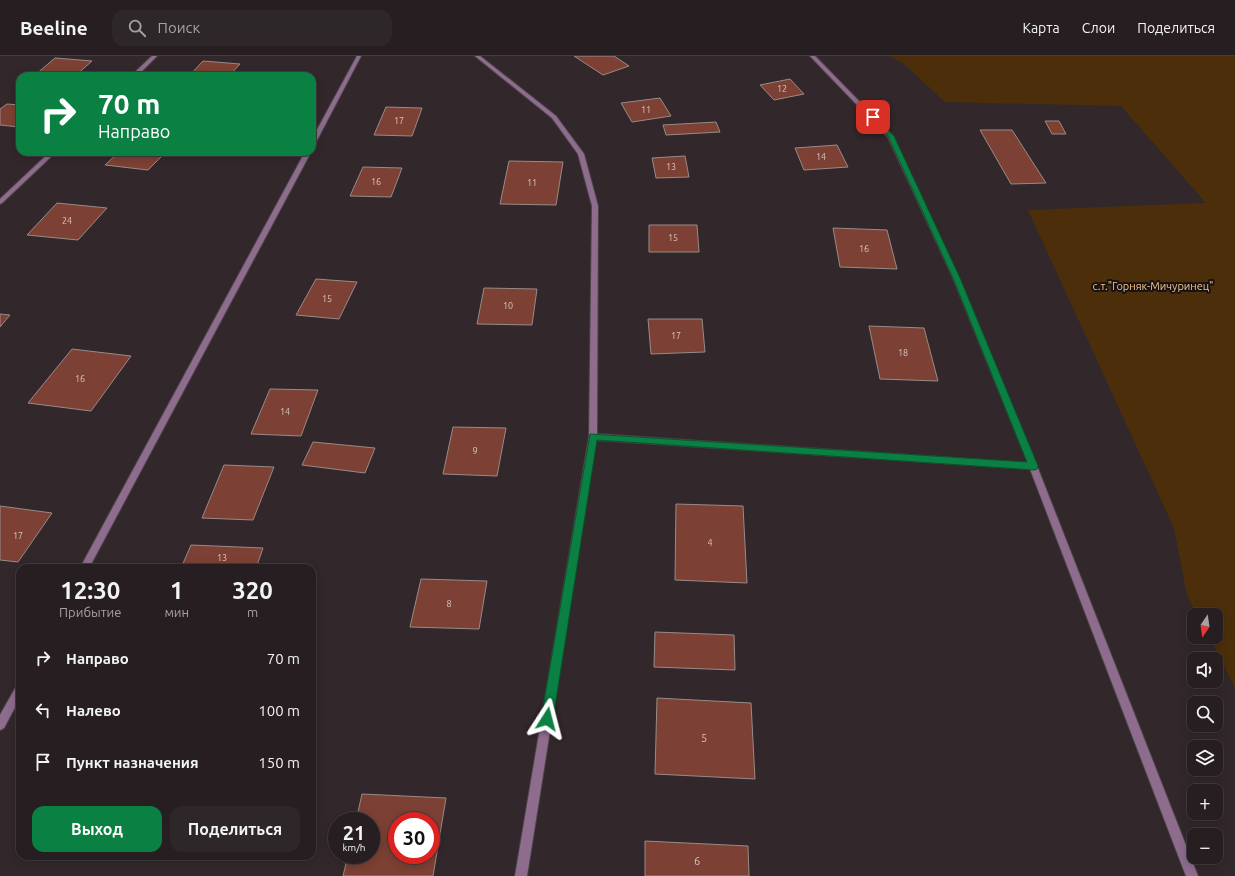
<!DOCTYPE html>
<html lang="ru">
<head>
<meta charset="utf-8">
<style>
  body { margin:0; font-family:Ubuntu,sans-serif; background:#2e2729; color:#f1f3f6; height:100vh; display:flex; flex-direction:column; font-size:15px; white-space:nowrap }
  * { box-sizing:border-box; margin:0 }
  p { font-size:13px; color:#a4a2a5 }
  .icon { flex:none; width:22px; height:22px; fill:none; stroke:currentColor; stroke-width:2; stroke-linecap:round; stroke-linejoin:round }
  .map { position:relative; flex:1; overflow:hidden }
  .side { position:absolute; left:16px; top:508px; width:300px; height:296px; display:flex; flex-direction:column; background:#261e20; border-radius:12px; box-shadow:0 2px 10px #0003,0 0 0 1px #423c3e }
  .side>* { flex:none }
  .guide { position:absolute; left:16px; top:16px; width:300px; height:84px; border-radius:12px; box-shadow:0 2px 10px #0003,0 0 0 1px #423c3e; background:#0b8043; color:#fff; overflow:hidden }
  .needle { width:26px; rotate:193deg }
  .controls { position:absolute; left:1187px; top:552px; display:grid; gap:8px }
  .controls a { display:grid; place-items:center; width:36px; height:36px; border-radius:8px; background:#261e20; box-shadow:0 2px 10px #0003,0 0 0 1px #423c3e; font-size:20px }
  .speed { position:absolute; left:328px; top:756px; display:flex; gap:8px; font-size:20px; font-weight:700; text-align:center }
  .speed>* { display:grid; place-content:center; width:52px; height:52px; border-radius:50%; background:#261e20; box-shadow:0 2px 10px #0003,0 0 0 1px #423c3e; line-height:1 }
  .speed small { font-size:10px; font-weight:400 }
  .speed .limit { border:6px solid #d22; background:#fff; color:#111 }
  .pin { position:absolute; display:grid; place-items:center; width:34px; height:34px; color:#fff; margin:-17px; border-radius:8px; box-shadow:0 2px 6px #0006 }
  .me { position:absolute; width:44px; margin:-22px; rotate:9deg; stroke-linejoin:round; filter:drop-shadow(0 0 3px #0008) }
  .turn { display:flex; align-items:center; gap:14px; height:84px; padding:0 16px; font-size:18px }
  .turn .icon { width:52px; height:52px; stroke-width:2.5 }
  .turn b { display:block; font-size:28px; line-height:34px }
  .eta { display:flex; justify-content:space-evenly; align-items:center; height:68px; text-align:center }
  .eta b { font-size:24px; font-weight:600; line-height:28px }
  .cta { display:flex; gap:8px; margin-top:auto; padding:8px 16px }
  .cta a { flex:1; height:46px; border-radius:12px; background:#0b8043; color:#fff; font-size:16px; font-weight:600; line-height:46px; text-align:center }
  .cta a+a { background:#2e2729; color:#f1f3f6 }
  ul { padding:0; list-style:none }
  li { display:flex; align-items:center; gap:12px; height:52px; padding:0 16px }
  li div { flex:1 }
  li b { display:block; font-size:15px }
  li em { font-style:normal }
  header { display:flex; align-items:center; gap:24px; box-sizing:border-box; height:56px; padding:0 20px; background:#261e20; border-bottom:1px solid #423c3e }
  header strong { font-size:19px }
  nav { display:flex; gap:22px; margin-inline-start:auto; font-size:14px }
  .search { width:280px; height:36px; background:#2e2729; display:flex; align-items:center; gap:10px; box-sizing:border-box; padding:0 14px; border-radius:12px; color:#a4a2a5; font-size:15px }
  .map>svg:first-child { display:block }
  .green { fill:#4c2f0a }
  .building { fill:#7c4134; stroke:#988b88; fill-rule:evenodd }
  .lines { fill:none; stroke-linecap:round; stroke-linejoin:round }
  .minor-casing { stroke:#4d4447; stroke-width:2 }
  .minor { fill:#8d6c8e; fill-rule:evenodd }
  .route { fill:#0b8043; stroke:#07532c }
  .labels { text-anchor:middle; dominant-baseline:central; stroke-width:4; stroke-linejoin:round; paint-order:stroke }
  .number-label { font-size:9px; fill:#d8c4c2 }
  .park-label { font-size:11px; fill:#f6c28c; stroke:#171213 }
  .near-number-label { font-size:11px; fill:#d8c4c2 }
</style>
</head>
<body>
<header>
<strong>Beeline</strong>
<div class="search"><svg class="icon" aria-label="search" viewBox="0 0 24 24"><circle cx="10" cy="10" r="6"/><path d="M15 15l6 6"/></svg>Поиск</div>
<nav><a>Карта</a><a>Слои</a><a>Поделиться</a></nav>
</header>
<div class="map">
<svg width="1235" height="820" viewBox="0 0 1235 820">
  <rect width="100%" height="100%" fill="#32282b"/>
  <!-- green -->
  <polygon class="green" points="889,0 1235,0 1235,632 1209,581 1216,581 1216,559 1197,559 1187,539 1174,472 1028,154 1206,147 1121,50 945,46 903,7"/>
  <!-- building -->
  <g class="building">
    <polygon points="574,0 614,0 629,10 603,19"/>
    <polygon points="55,2 92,5 75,20 35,19"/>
    <polygon points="203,5 240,8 229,20 189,20"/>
    <polygon points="790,23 804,38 774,44 760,29"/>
    <polygon points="660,42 671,60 632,66 621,47"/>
    <polygon points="7,48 20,49 19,71 0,69 0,53"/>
    <polygon points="386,51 422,52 412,80 374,79"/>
    <polygon points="1045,65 1059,65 1066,78 1052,78"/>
    <polygon points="716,66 720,76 666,79 663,69"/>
    <polygon points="980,74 1012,74 1046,127 1011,128"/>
    <polygon points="837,89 848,111 804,114 795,92"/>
    <polygon points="119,96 166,96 148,114 105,109"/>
    <polygon points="685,100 689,121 656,122 652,102"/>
    <polygon points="509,105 563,106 556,149 500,148"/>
    <polygon points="363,111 402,112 391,141 350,140"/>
    <polygon points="57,147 107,152 78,184 27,179"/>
    <polygon points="649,169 697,169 699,196 649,196"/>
    <polygon points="833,172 887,174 897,213 840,211"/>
    <polygon points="316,223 357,226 339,263 296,259"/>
    <polygon points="484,232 537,233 532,269 477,268"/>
    <polygon points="0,258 10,259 0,271"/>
    <polygon points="648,263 702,263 705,296 651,298"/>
    <polygon points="869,270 924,272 938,325 880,323"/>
    <polygon points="72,293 131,300 91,355 28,347"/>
    <polygon points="270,333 318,334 301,380 251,378"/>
    <polygon points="453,371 506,372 497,420 443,418"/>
    <polygon points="313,386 375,392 365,417 302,409"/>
    <polygon points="224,409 274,411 253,464 202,462"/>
    <polygon points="676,448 743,450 747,527 675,524"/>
    <polygon points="0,450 52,457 18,506 0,504"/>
    <polygon points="191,489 263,492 256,512 181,512"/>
    <polygon points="421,523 487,525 479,573 410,571"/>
    <polygon points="655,576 734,579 735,614 654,611"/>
    <polygon points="657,642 751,647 755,723 655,718"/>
    <path d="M 362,738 L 446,742 L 433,820 L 343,820 L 348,799 L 371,799 L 371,765 L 356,765 ZM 397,765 L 431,765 L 431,799 L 397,799 Z"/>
    <polygon points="645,785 748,790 749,820 645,820"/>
  </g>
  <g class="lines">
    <defs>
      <g id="minor">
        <polygon points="152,0 157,0 137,20 131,20"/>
        <polygon points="357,0 361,0 315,88 312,90 312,83"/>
        <polygon points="475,0 480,0 556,60 584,98 598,150 597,378 1028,407 953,222 888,81 810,0 815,0 893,80 959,222 1037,410 1198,820 1186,820 1030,413 596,384 527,820 515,820 589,381 592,150 578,98 552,62"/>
        <polygon points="50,96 56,96 2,147 0,148 0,143"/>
        <polygon points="305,96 311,96 89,512 80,512"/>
        <polygon points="20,627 20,642 4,672 0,674 0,659 17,629"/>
      </g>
    </defs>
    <!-- minor casing -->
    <use href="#minor" class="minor-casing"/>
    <!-- minor -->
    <use href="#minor" class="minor"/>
  </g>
  <!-- route -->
  <polygon class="route" points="873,59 894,80 960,222 1038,410 1037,413 1034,414 597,384 553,663 551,667 547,668 543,667 541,663 590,378 1027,406 953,222 888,80 871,63 870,61"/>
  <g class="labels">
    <!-- number labels -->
    <g class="number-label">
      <text x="782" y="33">12</text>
      <text x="646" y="54">11</text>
      <text x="399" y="65">17</text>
      <text x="821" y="101">14</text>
      <text x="671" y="111">13</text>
      <text x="376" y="126">16</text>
      <text x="532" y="127">11</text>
      <text x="67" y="165">24</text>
      <text x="673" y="182">15</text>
      <text x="864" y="193">16</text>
      <text x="327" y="243">15</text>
      <text x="508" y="250">10</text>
      <text x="676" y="280">17</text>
      <text x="903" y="297">18</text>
      <text x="80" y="323">16</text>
      <text x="285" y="356">14</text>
      <text x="475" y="395">9</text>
      <text x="18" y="480">17</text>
      <text x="710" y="487">4</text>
      <text x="222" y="502">13</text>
      <text x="449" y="548">8</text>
    </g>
    <!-- park labels -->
    <g class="park-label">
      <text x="1153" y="230">с.т."Горняк-Мичуринец"</text>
    </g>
    <!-- near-number labels -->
    <g class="near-number-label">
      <text x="704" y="682">5</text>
      <text x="697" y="805">6</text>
    </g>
  </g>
</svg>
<div class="controls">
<a><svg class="needle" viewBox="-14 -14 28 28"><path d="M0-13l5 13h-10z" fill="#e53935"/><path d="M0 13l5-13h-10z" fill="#a4a2a5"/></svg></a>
<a><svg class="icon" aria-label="sound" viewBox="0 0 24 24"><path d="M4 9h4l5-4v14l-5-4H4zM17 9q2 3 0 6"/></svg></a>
<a><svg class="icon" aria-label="search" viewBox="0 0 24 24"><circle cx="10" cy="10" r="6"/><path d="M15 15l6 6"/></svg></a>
<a><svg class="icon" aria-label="layers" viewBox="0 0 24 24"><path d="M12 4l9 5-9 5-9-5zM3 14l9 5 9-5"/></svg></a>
<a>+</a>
<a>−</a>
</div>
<div class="speed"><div>21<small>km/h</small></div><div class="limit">30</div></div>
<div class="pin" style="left:873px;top:61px;background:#d93025"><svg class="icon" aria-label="arrive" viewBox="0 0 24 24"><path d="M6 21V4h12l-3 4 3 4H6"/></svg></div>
<svg class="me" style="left:547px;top:663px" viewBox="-20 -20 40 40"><path d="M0-17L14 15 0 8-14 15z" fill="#0b8043" stroke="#fff" stroke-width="4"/></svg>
<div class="guide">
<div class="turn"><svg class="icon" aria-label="right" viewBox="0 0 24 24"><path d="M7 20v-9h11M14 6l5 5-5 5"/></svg><div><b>70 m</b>Направо</div></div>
</div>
<section class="side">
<div class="eta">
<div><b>12:30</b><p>Прибытие</p></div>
<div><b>1</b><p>мин</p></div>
<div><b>320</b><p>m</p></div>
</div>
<ul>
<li><svg class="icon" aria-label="right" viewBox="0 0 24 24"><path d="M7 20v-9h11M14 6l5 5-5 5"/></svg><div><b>Направо</b></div><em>70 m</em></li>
<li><svg class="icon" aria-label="left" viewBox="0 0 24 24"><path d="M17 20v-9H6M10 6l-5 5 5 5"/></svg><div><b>Налево</b></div><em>100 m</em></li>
<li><svg class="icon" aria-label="arrive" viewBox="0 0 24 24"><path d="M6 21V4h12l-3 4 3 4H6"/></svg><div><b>Пункт назначения</b></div><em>150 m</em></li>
</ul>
<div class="cta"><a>Выход</a><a>Поделиться</a></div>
</section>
</div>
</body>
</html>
